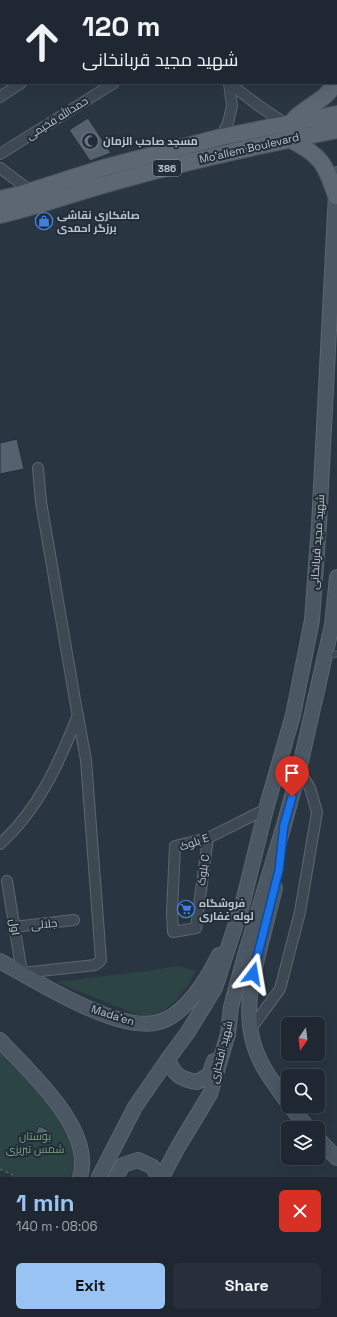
<!DOCTYPE html>
<html lang="en">
<head>
<meta charset="utf-8">
<style>
  body { margin:0; font-family:"Space Grotesk",Cairo,sans-serif; background:#27303a; color:#f1f3f6; height:100vh; display:flex; flex-direction:column; font-size:15px; white-space:nowrap }
  * { box-sizing:border-box; margin:0 }
  p { font-size:13px; color:#a1a6ac }
  .icon { flex:none; width:22px; height:22px; fill:none; stroke:currentColor; stroke-width:2; stroke-linecap:round; stroke-linejoin:round }
  .map { position:relative; height:1177px; overflow:hidden }
  .drawer { display:flex; flex-direction:column; background:#1f2832; flex:1 }
  .drawer>* { flex:none }
  .top-card { position:absolute; left:0px; top:0px; width:337px; height:84px; box-shadow:0 4px 16px #0002,0 0 0 1px #3c444d; background:#1f2832; color:#f1f3f6; overflow:hidden }
  .needle { width:26px; rotate:194deg }
  .fabs { position:absolute; left:281px; top:1017px; display:grid; gap:8px }
  .fabs a { display:grid; place-items:center; width:44px; height:44px; border-radius:6px; background:#1f2832; box-shadow:0 4px 16px #0002,0 0 0 1px #3c444d; font-size:20px }
  .pin { position:absolute; display:grid; place-items:center; width:34px; height:34px; color:#fff; margin:-41px -17px; border-radius:50% 50% 50% 0; rotate:-45deg; box-shadow:0 0 4px #0007 }
  .pin .icon { rotate:45deg }
  .me { position:absolute; width:44px; margin:-22px; rotate:14deg; stroke-linejoin:round; filter:drop-shadow(0 0 3px #0008) }
  .turn { display:flex; align-items:center; gap:14px; height:84px; padding:0 16px; font-size:18px }
  .turn .icon { width:52px; height:52px; stroke-width:2.5 }
  .turn b { display:block; font-size:28px; line-height:34px }
  .round { display:grid; place-items:center; flex:none; width:42px; height:42px; border-radius:6px; background:#27303a }
  .overview { display:flex; align-items:center; justify-content:space-between; height:68px; padding:0 16px }
  h1 { font-size:24px; font-weight:800; line-height:30px; color:#99c3f2 }
  .button { display:flex; gap:8px; margin-top:auto; padding:8px 16px }
  .button a { flex:1; height:46px; border-radius:6px; background:#99c3f2; color:#111; font-size:16px; font-weight:800; line-height:46px; text-align:center }
  .button a+a { background:#27303a; color:#f1f3f6 }
  .map>svg:first-child { display:block }
  .green { fill:#2c4444 }
  .building { fill:#55616f; stroke:#242f39 }
  .lines { fill:none; stroke-linecap:round; stroke-linejoin:round }
  .lane-casing { stroke:#5c666f; stroke-width:7 }
  .street-casing { stroke:#5c666f; stroke-width:12 }
  .secondary-casing { stroke:#5c666f; stroke-width:16 }
  .primary-casing { stroke:#47515b; stroke-width:18 }
  .path { stroke:#4c6161; stroke-width:1.5; stroke-dasharray:3 3; stroke-linecap:butt }
  .lane { stroke:#3d4852; stroke-width:5 }
  .street { stroke:#3d4852; stroke-width:10 }
  .secondary { stroke:#4c5764; stroke-width:14 }
  .primary { stroke:#5c6772; stroke-width:16 }
  .route-casing { stroke:#114b97; stroke-width:10 }
  .route { stroke:#1a73e8; stroke-width:7 }
  .labels { text-anchor:middle; dominant-baseline:central; stroke-width:4; stroke-linejoin:round; paint-order:stroke }
  .shield { fill:#222d37; stroke:#8d969f; stroke-width:1 }
  .shield-label { font-size:10px; font-weight:bold; fill:#bbc3cc }
  .street-label { font-size:11px; fill:#bbc3cc; stroke:#222d37 }
  .poi-label { font-size:11px; font-weight:bold; fill:#bbc3cc; stroke:#222d37; text-anchor:start }
  .park-label { font-size:11px; fill:#7aa080; stroke:#222d37 }
</style>
</head>
<body>
<div class="map">
<svg width="337" height="1177" viewBox="0 0 337 1177">
  <rect width="100%" height="100%" fill="#293642"/>
  <!-- green -->
  <g class="green">
    <polygon points="178,966 196,971 186,988 176,1000 160,1014 141,1016 56,982 148,971"/>
    <path d="M 0,1050 C 31,1081 70,1113 75,1159 C 75,1164 72,1172 71,1177 L 12,1177 L 13,1175 L 0,1169 Z"/>
  </g>
  <!-- building -->
  <g class="building">
    <polygon points="88,118 111,153 90,161 69,130"/>
    <polygon points="17,439 24,469 0,474 0,443"/>
    <polygon points="39,1126 48,1130 43,1142 34,1138"/>
  </g>
  <g class="lines">
    <defs>
      <polyline id="lane" points="326,655 337,654"/>
      <g id="street">
        <polyline points="174,0 175,1"/>
        <polyline points="48,1 49,0"/>
        <polyline points="141,1 142,0"/>
        <polyline points="0,32 1,32"/>
        <polyline points="229,83 259,106 286,124"/>
        <polyline points="0,97 21,83"/>
        <polyline points="221,137 228,123 232,106 229,83"/>
        <polyline points="0,154 114,83"/>
        <polyline points="0,168 31,191"/>
        <polyline points="208,838 196,928 173,932 172,912 175,846 208,838 266,809"/>
        <path d="M 0,844 C 39,809 59,763 78,715"/>
        <polyline points="7,881 22,973 95,965 99,962 101,960 86,760 75,700 41,502 38,468"/>
        <polyline points="14,927 74,920"/>
        <polyline points="250,1030 280,989 300,912 317,812 310,788 299,770"/>
      </g>
      <g id="secondary">
        <path d="M 275,888 C 270,908 265,927 260,947 C 251,982 243,1016 256,1051 C 263,1070 276,1086 288,1103"/>
        <path d="M 0,961 C 36,981 119,1034 159,1022 C 185,1015 208,978 219,955"/>
        <path d="M 0,1040 C 29,1072 95,1129 80,1177"/>
        <path d="M 168,1059 C 174,1075 180,1079 197,1082 L 209,1075 L 214,1061"/>
        <polyline points="290,1106 308,1128"/>
        <polyline points="318,1139 337,1158"/>
        <polyline points="99,1177 135,1107 168,1059 188,1032 215,988 243,902 266,809 293,715 312,620 319,525 337,174"/>
        <polyline points="116,1177 123,1165 138,1160 153,1167 158,1177"/>
        <polyline points="162,1177 178,1147 210,1094 228,1034 231,1007 245,955 284,825 299,770 332,625 337,577"/>
      </g>
      <g id="primary">
        <path d="M 292,122 C 295,118 299,114 304,111 C 315,102 329,97 334,83"/>
        <path d="M 289,139 C 321,155 325,163 336,196"/>
        <polyline points="0,199 21,194 103,168 221,137 337,114"/>
        <path d="M 0,215 C 36,207 71,194 107,184 C 183,162 260,145 337,130"/>
      </g>
    </defs>
    <!-- lane casing -->
    <use href="#lane" class="lane-casing"/>
    <!-- street casing -->
    <use href="#street" class="street-casing"/>
    <!-- secondary casing -->
    <use href="#secondary" class="secondary-casing"/>
    <!-- primary casing -->
    <use href="#primary" class="primary-casing"/>
    <!-- path -->
    <polyline class="path" points="0,1169 13,1175"/>
    <!-- lane -->
    <use href="#lane" class="lane"/>
    <!-- street -->
    <use href="#street" class="street"/>
    <!-- secondary -->
    <use href="#secondary" class="secondary"/>
    <!-- primary -->
    <use href="#primary" class="primary"/>
  </g>
  <g class="lines">
    <defs>
      <polyline id="route" points="253,974 279,870 284,825 292,797"/>
    </defs>
    <!-- route casing -->
    <use href="#route" class="route-casing"/>
    <!-- route -->
    <use href="#route" class="route"/>
  </g>
  <!-- icons -->
  <defs>
    <symbol id="mosque-ring" viewBox="-11 -11 22 22"><circle r="9.5" fill="#222d37" stroke="#6b7280" stroke-width="1.5"/><path d="M3.5-4.9A6 6 0 1 0 3.5 4.9A5 5 0 1 1 3.5-4.9Z" fill="#6b7280"/></symbol>
    <symbol id="shop-ring" viewBox="-11 -11 22 22"><circle r="9.5" fill="#222d37" stroke="#3f7fe0" stroke-width="1.5"/><path d="M-5-2.5h2.3a2.7 3.5 0 0 1 5.4 0H5L5.5 6h-11ZM-1.5-2.5h3a1.5 2.3 0 0 0-3 0Z" fill="#3f7fe0"/></symbol>
    <symbol id="supermarket-ring" viewBox="-11 -11 22 22"><circle r="9.5" fill="#222d37" stroke="#3f7fe0" stroke-width="1.5"/><path d="M-6-5.5h2.5l.6 2H6L4.5 2H-2.5L-4.4-4H-6ZM-1.5 3.2a1.3 1.3 0 1 0 .1 0ZM3 3.2a1.3 1.3 0 1 0 .1 0Z" fill="#3f7fe0"/></symbol>
  </defs>
  <g fill-rule="evenodd">
    <use href="#mosque-ring" x="80" y="131" width="20" height="20"/>
    <use href="#shop-ring" x="34" y="211" width="20" height="20"/>
    <use href="#supermarket-ring" x="176" y="899" width="20" height="20"/>
  </g>
  <g class="labels">
    <!-- shield labels -->
    <rect class="shield" x="153" y="160" width="28" height="16" rx="3"/>
    <g class="shield-label">
      <text x="167" y="168">386</text>
    </g>
    <!-- street labels -->
    <g class="street-label">
      <text transform="translate(57 118) rotate(-32)">حمدالله فخیمی</text>
      <text transform="translate(249 148) rotate(-13)">Mo'allem Boulevard</text>
      <text transform="translate(317 542) rotate(-86)">شهید مجید قربانخانی</text>
      <text transform="translate(194 842) rotate(-19)">بلوک E</text>
      <text transform="translate(203 870) rotate(-82)">بلوک C</text>
      <text transform="translate(44 924) rotate(-6)">جلالی</text>
      <text transform="translate(15 927) rotate(81)">اول</text>
      <text transform="translate(113 1015) rotate(18)">Mada'en</text>
      <text transform="translate(221 1052) rotate(-76)">شهید افتخاری</text>
    </g>
    <!-- poi labels -->
    <g class="poi-label">
      <text x="103" y="141">مسجد صاحب الزمان</text>
      <text x="57" y="215">صافکاری نقاشی<tspan x="57" dy="13">برزگر احمدی</tspan></text>
      <text x="199" y="903">فروشگاه<tspan x="199" dy="13">لوله غفاری</tspan></text>
    </g>
    <!-- park labels -->
    <g class="park-label">
      <text x="35" y="1136">بوستان<tspan x="35" dy="13">شمس تبریزی</tspan></text>
    </g>
  </g>
</svg>
<div class="fabs">
<a><svg class="needle" viewBox="-14 -14 28 28"><path d="M0-13l5 13h-10z" fill="#e53935"/><path d="M0 13l5-13h-10z" fill="#a1a6ac"/></svg></a>
<a><svg class="icon" aria-label="search" viewBox="0 0 24 24"><circle cx="10" cy="10" r="6"/><path d="M15 15l6 6"/></svg></a>
<a><svg class="icon" aria-label="layers" viewBox="0 0 24 24"><path d="M12 4l9 5-9 5-9-5zM3 14l9 5 9-5"/></svg></a>
</div>
<div class="pin" style="left:292px;top:797px;background:#d93025"><svg class="icon" aria-label="arrive" viewBox="0 0 24 24"><path d="M6 21V4h12l-3 4 3 4H6"/></svg></div>
<svg class="me" style="left:253px;top:974px" viewBox="-20 -20 40 40"><path d="M0-17L14 15 0 8-14 15z" fill="#1a73e8" stroke="#fff" stroke-width="4"/></svg>
<div class="top-card">
<div class="turn"><svg class="icon" aria-label="ahead" viewBox="0 0 24 24"><path d="M12 20V5M6 11l6-6 6 6"/></svg><div><b>120 m</b>شهید مجید قربانخانی</div></div>
</div>
</div>
<section class="drawer">
<div class="overview"><div><h1>1 min</h1><p>140 m · 08:06</p></div><a class="round" style="background:#d93025;color:#fff"><svg class="icon" aria-label="close" viewBox="0 0 24 24"><path d="M6 6l12 12M18 6L6 18"/></svg></a></div>
<div class="button"><a>Exit</a><a>Share</a></div>
</section>
</body>
</html>
